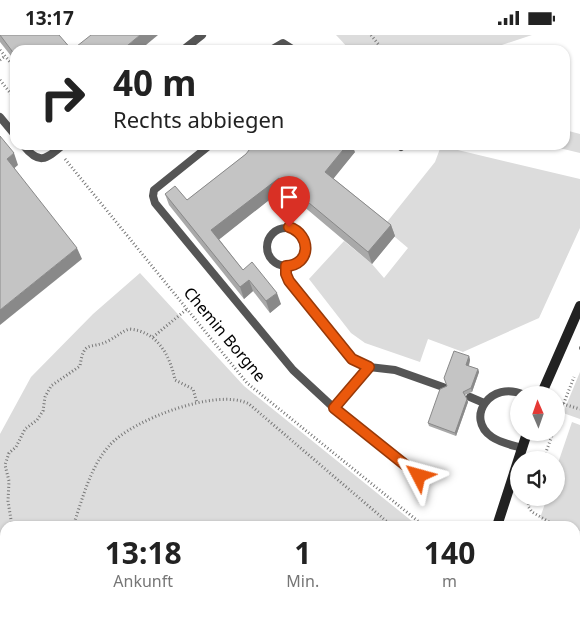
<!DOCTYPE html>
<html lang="de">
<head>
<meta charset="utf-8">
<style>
  body { margin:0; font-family:"Noto Sans",sans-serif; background:#f2f2f2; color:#222; height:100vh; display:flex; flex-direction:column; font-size:19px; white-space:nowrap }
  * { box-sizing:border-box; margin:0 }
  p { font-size:16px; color:#767676 }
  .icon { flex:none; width:28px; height:28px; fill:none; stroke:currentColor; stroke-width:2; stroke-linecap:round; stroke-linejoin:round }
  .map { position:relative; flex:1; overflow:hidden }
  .sheet { position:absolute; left:0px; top:486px; width:580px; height:96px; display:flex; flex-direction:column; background:#fff; border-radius:15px 15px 0 0; box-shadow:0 1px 4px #0004 }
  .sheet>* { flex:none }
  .top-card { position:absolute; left:10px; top:10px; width:560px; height:105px; border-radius:15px; box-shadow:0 1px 4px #0004; background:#fff; color:#222; overflow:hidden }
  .needle { width:32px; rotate:358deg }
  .fabs { position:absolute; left:510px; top:351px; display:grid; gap:10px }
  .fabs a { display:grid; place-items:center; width:55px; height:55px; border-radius:50%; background:#fff; box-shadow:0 1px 4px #0004; font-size:25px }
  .pin { position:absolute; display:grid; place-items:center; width:42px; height:42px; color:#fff; margin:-51px -21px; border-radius:50% 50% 50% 0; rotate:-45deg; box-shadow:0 0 5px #0007 }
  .pin .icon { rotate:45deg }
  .me { position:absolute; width:55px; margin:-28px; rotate:309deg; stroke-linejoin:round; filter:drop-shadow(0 0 4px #0008) }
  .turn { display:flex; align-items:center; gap:18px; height:105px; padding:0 20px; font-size:22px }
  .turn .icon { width:65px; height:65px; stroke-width:2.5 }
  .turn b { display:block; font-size:35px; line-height:42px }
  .eta { display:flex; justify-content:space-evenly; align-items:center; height:85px; text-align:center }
  .eta b { font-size:30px; font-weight:700; line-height:35px }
  .status { display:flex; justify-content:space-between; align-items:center; height:35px; padding:0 25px; background:#fff; direction:ltr }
  .status svg { height:14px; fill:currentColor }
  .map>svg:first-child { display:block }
  .green { fill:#dcdcdc }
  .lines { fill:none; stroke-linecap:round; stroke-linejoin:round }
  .path { stroke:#777; stroke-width:3; stroke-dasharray:1 2.5; stroke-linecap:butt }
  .lane { stroke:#555; stroke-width:8 }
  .secondary { stroke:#222; stroke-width:10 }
  .wall { fill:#a9a9a9 }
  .shaded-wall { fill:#898989 }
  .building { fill:#c4c4c4; stroke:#898989 }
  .route-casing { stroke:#983908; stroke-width:12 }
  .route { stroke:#ea580c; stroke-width:9 }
  .labels { text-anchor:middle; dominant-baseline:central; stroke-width:5; stroke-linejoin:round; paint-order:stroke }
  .street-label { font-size:16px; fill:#000; stroke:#fff }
</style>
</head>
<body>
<div class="status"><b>13:17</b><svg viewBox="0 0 49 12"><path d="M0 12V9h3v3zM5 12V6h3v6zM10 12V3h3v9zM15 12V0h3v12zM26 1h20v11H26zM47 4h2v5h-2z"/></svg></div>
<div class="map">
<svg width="580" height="582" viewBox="0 0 580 582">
  <rect width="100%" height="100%" fill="#fff"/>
  <!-- green -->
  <g class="green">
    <polygon points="336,0 532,0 487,15 350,15"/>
    <polygon points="565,95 580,99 580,118 547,110 565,110"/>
    <polygon points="441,111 580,144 580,193 539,283 463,317 428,304 420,327 365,308 351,298 309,244 344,206 372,229 384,243 408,213 383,192 435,127"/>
    <polygon points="140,238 244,351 418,491 5,491 5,578 478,578 480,582 0,582 0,399 31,342 93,279"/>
    <polygon points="580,337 580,384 563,378"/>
    <polygon points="572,387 580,390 580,496 575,495 575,491 564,491 540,483 547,463 556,462 556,434"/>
  </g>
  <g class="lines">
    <!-- path -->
    <g class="path">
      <polyline points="371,0 383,15"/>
      <polyline points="0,15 15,33"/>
      <polyline points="0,25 5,21"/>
      <polyline points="0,45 15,64"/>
      <polyline points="65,124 247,348 424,491"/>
      <polyline points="153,302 187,274"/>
      <polyline points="579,313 580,313"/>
      <polyline points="563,369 580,374"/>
      <polyline points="556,388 574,342"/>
      <polyline points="543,425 553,398"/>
      <polyline points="530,462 528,471 532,477 556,491"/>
      <path d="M 12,491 L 8,466 L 9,446 L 5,430 L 9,418 L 16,412 L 25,394 L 37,385 L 43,376 L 45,362 L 51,351 L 80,331 C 84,304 90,315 108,306 C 116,302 121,297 129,294 C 157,296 170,320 175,345 L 193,354 L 197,368"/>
      <path d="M 73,491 C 82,466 90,432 109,411 C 131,385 218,352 249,369 L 392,491"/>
      <polyline points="575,502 580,503"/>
      <polyline points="0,503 5,500"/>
      <polyline points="477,578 478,582"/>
      <polyline points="57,582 58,578"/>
    </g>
    <!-- lane -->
    <g class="lane">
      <polyline points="183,15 202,0"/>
      <polyline points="271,15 283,8 294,15"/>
      <polyline points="0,82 15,100"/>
      <path d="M 23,110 C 39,130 45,125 63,110"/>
      <polyline points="210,110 154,155 153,161 155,168 293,335 334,373 419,441"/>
      <polyline points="399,110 401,112"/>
      <circle cx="286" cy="212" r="19"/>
      <polyline points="286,231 286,239 289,245 352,324 369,332 395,335 443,352"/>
      <polyline points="470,362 484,368"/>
      <polyline points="334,373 369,332"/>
      <path d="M 522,413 C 512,410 501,408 492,402 C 464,383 491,344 524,360"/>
    </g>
    <!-- secondary -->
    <g class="secondary">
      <polyline points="541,360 580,271"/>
      <polyline points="497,491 527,398"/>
      <polyline points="497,578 498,582"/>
    </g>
  </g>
  <!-- wall -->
  <g class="wall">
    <polygon points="0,0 15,15 15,26 0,7"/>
    <polygon points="355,117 333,143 391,190 395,201 372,229 283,154 219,204 243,235 281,269 270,278 253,256 244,264 169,170 165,159 187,165 246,119"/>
    <polygon points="469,321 470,325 469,331 478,334 479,337 472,357 465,360 468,367 456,401 429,391 428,388 447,351"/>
    <polygon points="580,558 580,582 574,582 572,578 575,578 575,566"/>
  </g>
  <!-- shaded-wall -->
  <g class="shaded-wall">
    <polygon points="140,0 158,0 140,15 122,15"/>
    <polygon points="347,110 352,110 355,117 330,148 325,137"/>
    <polygon points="14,118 18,130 11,136 7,124"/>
    <polygon points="279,143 283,154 216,207 211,195"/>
    <polygon points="391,190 395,201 372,229 368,217"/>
    <polygon points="77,213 82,224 0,290 0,275"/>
    <polygon points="249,245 253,256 244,264 240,252"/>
    <polygon points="277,258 281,269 270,278 266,266"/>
    <polygon points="469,321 470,325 468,333 466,330"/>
    <polygon points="478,334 479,337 472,357 471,353"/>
    <polygon points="467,364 468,367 456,401 455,398"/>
  </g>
  <!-- building -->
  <g class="building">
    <polygon points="0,0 59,0 72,15 15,15 15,20"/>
    <polygon points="91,0 140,0 122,15 72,15"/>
    <polygon points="0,101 14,118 7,124 77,213 0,275"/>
    <polygon points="253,110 347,110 325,137 391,190 368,217 279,143 211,195 243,235 252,227 277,258 266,266 249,245 240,252 165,159 175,151 187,165 246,119"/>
    <polygon points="454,316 469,321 466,330 478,334 471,353 463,357 467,364 455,398 428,388 440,354 447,351 444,343"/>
    <polygon points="580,558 580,579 575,576 575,566"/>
  </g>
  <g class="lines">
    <defs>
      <path id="route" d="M 289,192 C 312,200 311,230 286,231 L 286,239 L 289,246 L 352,324 L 369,332 L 334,373 L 419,441"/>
    </defs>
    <!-- route casing -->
    <use href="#route" class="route-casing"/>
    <!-- route -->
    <use href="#route" class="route"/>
  </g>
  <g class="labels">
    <!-- street labels -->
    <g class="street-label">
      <text transform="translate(225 299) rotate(50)">Chemin Borgne</text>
    </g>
  </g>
</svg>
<div class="fabs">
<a><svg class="needle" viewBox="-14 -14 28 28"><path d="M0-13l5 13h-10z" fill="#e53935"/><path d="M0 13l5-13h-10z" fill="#767676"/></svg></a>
<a><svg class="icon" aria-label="sound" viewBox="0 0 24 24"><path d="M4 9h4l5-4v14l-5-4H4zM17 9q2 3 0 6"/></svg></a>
</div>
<div class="pin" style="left:289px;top:192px;background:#d93025"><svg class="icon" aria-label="arrive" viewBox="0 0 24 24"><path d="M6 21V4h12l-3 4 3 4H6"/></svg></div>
<svg class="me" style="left:419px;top:441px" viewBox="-20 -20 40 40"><path d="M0-17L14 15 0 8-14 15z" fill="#ea580c" stroke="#fff" stroke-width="4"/></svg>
<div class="top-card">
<div class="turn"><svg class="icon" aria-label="right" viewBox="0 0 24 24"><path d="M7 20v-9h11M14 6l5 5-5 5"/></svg><div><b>40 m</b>Rechts abbiegen</div></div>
</div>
<section class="sheet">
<div class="eta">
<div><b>13:18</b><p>Ankunft</p></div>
<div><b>1</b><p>Min.</p></div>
<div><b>140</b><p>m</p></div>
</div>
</section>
</div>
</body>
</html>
